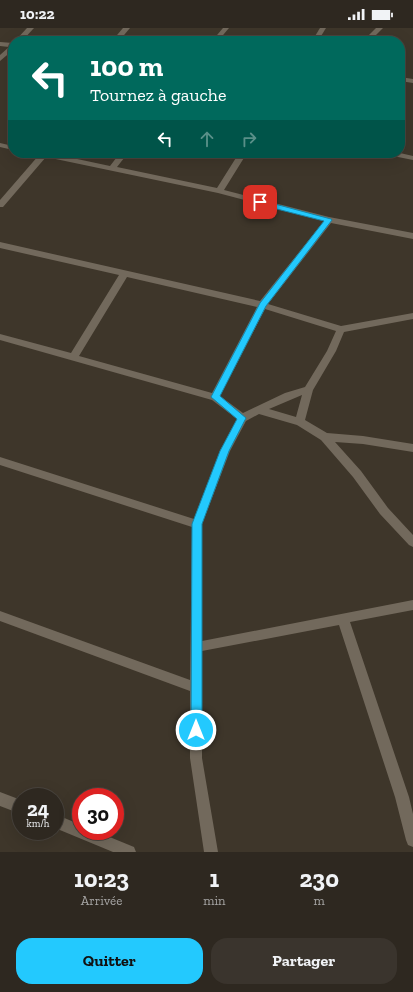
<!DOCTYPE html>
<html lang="fr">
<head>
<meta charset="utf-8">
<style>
  body { margin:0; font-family:"Zilla Slab",serif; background:#3a342d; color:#f1f3f6; height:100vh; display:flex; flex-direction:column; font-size:15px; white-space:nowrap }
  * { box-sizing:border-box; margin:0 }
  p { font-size:13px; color:#a7a6a5 }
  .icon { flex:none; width:22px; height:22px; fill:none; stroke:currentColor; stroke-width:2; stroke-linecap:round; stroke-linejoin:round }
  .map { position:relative; height:824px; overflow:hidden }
  .drawer { display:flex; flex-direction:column; background:#2e2820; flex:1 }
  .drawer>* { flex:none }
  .guide { position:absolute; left:8px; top:8px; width:397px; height:122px; border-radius:16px; box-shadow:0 4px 16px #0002,0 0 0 1px #49443e; background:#00695c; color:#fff; overflow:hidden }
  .speed { position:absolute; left:12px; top:760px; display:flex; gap:8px; font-size:20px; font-weight:700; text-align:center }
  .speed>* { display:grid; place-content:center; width:52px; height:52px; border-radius:50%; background:#2e2820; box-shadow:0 4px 16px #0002,0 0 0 1px #49443e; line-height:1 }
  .speed small { font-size:10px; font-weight:400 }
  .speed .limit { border:6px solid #d22; background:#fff; color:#111 }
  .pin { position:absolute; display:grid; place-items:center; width:34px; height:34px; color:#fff; margin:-17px; border-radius:8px; box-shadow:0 2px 6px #0006 }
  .me { position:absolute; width:44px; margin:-22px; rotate:0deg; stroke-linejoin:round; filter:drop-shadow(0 0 3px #0008) }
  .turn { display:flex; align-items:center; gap:14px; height:84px; padding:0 16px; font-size:18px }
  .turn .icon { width:52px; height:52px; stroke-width:2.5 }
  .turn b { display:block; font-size:28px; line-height:34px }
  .lanes { display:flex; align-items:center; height:38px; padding:0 16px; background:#0003; justify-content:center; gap:20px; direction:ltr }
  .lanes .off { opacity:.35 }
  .eta { display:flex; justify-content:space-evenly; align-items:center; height:68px; text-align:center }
  .eta b { font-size:24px; font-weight:700; line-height:28px }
  .action { display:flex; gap:8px; margin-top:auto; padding:8px 16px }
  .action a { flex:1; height:46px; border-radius:16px; background:#23c9fe; color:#111; font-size:16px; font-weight:700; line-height:46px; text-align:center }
  .action a+a { background:#3a342d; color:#f1f3f6 }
  .status { display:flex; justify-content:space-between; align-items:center; height:28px; padding:0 20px; background:#2e2820; direction:ltr }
  .status svg { height:11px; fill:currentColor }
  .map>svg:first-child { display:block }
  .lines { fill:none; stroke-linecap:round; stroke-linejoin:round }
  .minor { fill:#72695c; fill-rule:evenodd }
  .route { fill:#23c9fe; stroke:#1783a5 }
</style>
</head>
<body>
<div class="status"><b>10:22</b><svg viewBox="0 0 49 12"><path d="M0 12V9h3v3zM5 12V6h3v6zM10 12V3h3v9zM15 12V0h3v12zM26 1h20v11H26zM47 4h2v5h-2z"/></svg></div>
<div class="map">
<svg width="413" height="824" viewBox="0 0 413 824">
  <rect width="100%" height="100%" fill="#3e362a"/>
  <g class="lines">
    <!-- minor -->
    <g class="minor">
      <polygon points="27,0 34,0 22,13 15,13"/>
      <polygon points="123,0 130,0 119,13 112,13"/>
      <polygon points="223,0 229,0 218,13 212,13"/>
      <polygon points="320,0 326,0 318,13 312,13"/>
      <polygon points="376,0 383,0 370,13 363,13"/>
      <polygon points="0,14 13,15 13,22 0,33 0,27 9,19 0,18"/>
      <polygon points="400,49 413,51 413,55 400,53"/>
      <polygon points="0,115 13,118 13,122 0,119"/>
      <path d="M 34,125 L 49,125 L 110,138 L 120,125 L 128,125 L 117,139 L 217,160 L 239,125 L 247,125 L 224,162 L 329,189 L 413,205 L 413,211 L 331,195 L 268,276 L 341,298 L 413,285 L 413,291 L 344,304 L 336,323 L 313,362 L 305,392 L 327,405 L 363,408 L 413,416 L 413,424 L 363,416 L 335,414 L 361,443 L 388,480 L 413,507 L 413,519 L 409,517 L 380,486 L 353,449 L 321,412 L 297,397 L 259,386 L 246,393 L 230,423 L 202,496 L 202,613 L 413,572 L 413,582 L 350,594 L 409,769 L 413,786 L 413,819 L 408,817 L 406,812 L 395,769 L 339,597 L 202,623 L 202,730 L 218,824 L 204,824 L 190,730 L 190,663 L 0,593 L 0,583 L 190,652 L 192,499 L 0,437 L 0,429 L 194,491 L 220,423 L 237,391 L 212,372 L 0,312 L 0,306 L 71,325 L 119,247 L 0,220 L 0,214 L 260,273 L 324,193 L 218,165 L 46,129 L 3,179 L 0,179 L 0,172 L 39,127 ZM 127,249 L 257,279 L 212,365 L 79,328 ZM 265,281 L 336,303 L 327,323 L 305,359 L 285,365 L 243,385 L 220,368 ZM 302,367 L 296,389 L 269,381 Z"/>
      <polygon points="387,125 400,125 413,128 413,132 388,127"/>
      <polygon points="0,764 21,772 21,786 0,778"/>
      <polygon points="55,786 81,797 81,803 95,803 134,819 136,824 113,824 55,800"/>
    </g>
  </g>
  <!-- route -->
  <polygon class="route" points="260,172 331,191 332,192 266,278 220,368 246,390 229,423 202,496 202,702 200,706 196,708 192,706 191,702 192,496 220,423 237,391 211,369 260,275 324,193 257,176 257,173"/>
</svg>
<div class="speed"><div>24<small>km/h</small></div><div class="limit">30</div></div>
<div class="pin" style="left:260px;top:174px;background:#d93025"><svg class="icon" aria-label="arrive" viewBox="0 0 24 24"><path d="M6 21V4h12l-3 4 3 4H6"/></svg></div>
<svg class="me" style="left:196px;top:702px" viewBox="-20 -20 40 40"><circle r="17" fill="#23c9fe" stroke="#fff" stroke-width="3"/><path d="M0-11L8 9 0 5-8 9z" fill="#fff"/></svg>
<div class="guide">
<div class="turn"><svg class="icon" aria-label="left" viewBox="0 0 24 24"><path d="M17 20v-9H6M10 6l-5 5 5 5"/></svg><div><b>100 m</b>Tournez à gauche</div></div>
<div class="lanes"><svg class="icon" aria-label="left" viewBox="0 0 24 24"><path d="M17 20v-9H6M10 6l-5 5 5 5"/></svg><svg class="icon off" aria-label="ahead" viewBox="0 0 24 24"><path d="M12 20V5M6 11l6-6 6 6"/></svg><svg class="icon off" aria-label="right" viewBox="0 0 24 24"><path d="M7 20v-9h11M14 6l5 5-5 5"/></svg></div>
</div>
</div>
<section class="drawer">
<div class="eta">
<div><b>10:23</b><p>Arrivée</p></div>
<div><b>1</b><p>min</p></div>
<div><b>230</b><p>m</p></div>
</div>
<div class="action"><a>Quitter</a><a>Partager</a></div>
</section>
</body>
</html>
